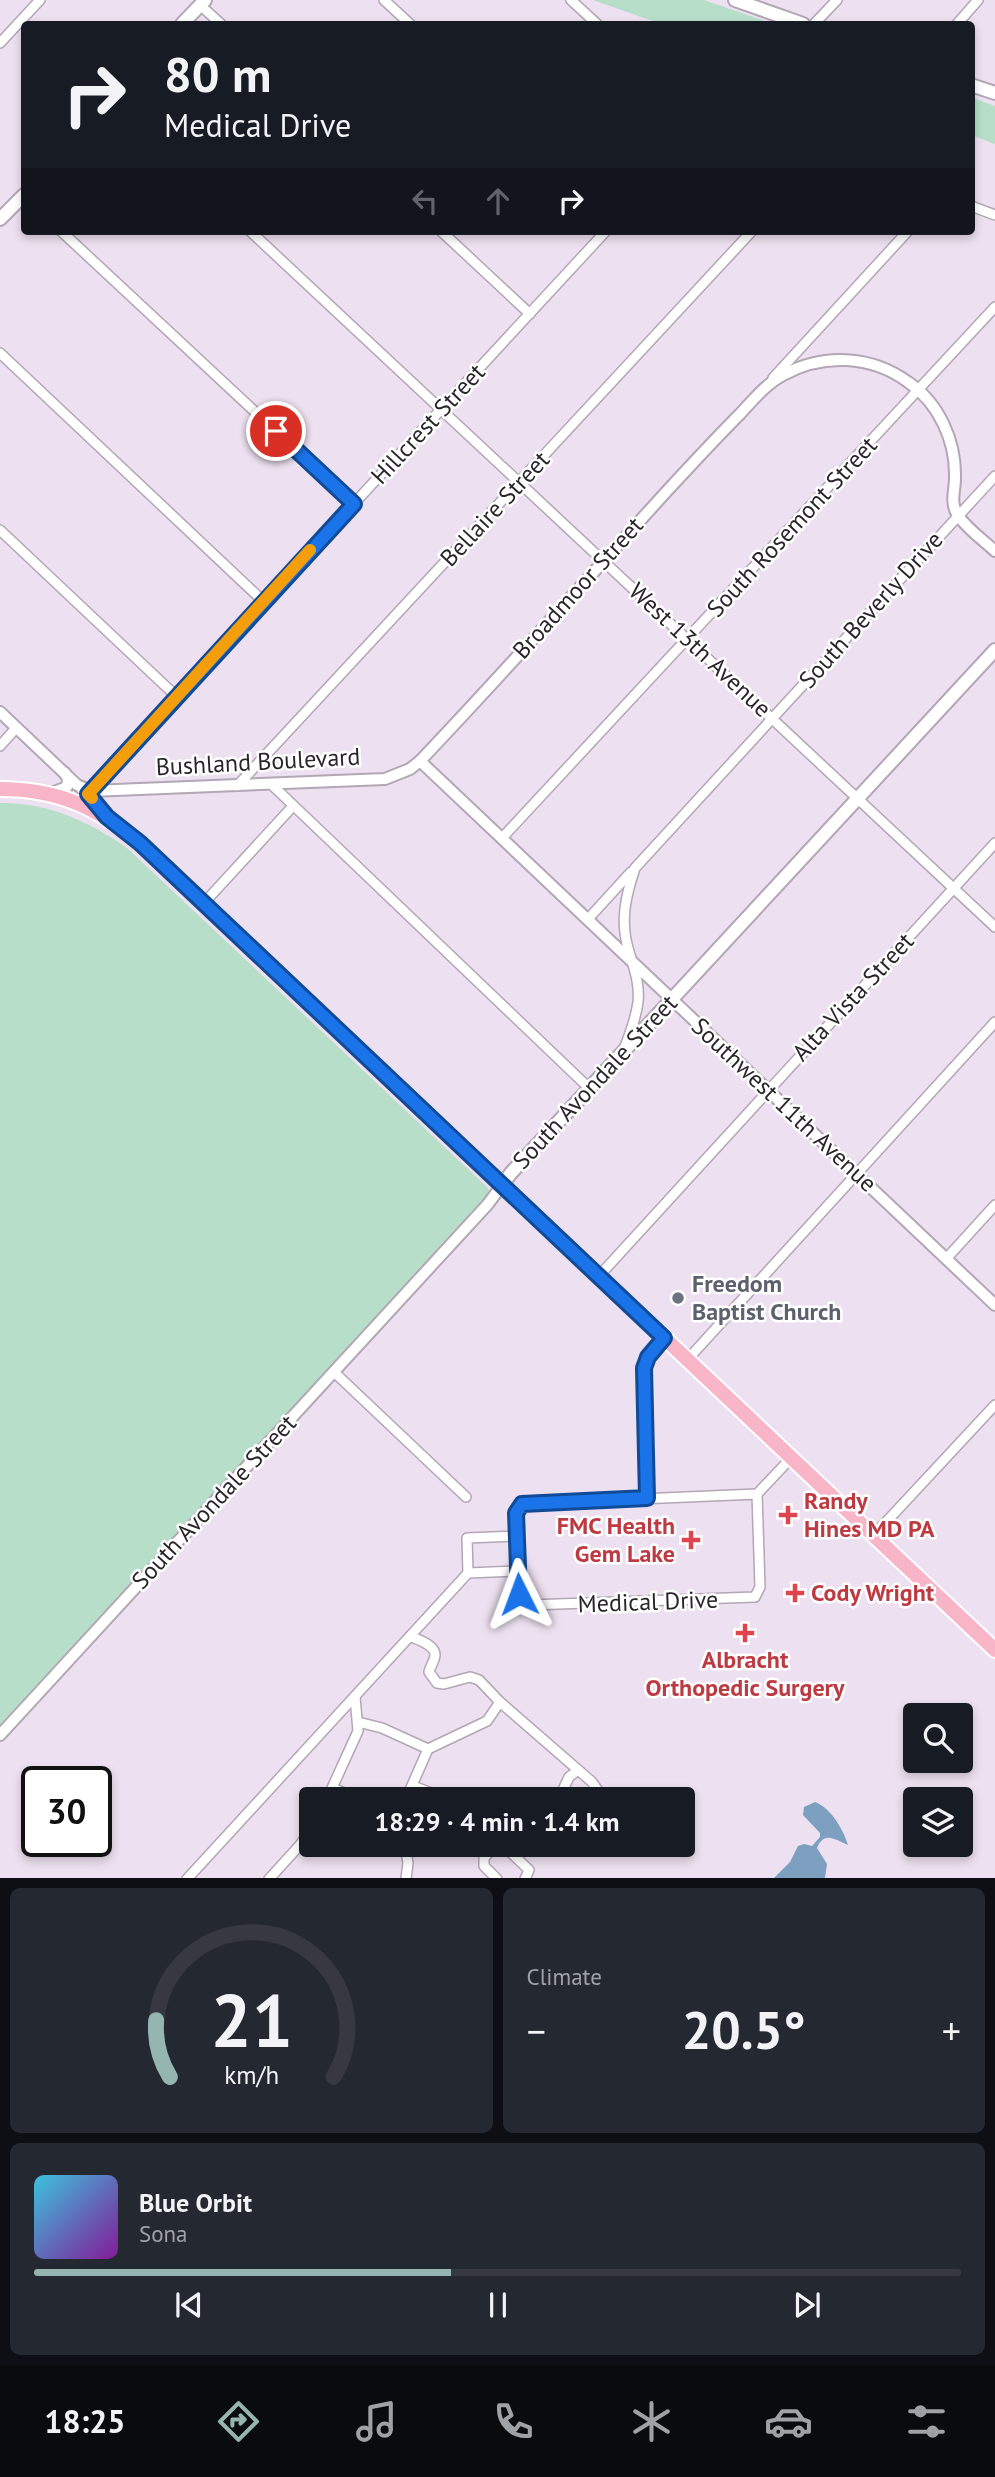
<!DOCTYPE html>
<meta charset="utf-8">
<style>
:root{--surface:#171b24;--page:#242831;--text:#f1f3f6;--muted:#9ea1a6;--line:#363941;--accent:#95b5b0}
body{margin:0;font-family:"PT Sans",sans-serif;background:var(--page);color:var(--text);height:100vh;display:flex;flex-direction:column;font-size:26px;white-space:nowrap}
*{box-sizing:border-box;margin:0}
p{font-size:23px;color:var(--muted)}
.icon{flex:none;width:38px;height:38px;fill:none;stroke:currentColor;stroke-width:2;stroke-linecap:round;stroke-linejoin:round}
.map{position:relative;height:1878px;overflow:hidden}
.side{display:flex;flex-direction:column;gap:10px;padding:10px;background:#0d0f14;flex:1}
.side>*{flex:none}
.top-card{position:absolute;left:21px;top:21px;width:954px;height:214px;border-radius:7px;box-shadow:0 4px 10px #0003;background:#171b24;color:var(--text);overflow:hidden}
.fabs{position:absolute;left:903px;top:1703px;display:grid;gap:14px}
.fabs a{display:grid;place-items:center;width:70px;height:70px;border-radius:7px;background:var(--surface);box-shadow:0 4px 10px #0003;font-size:35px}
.speed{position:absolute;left:21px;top:1766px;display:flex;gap:14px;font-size:35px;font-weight:700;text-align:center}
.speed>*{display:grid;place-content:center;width:91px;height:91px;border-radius:50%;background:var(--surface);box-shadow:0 4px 10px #0003;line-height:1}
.speed .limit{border:4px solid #111;border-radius:10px;background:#fff;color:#111}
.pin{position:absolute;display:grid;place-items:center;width:60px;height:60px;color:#fff;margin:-30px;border:4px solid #fff;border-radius:50%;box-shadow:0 2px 7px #0007}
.me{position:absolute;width:77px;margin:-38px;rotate:357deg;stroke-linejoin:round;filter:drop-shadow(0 0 5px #0008)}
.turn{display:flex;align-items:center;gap:24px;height:147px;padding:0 28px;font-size:32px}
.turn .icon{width:91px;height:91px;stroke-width:2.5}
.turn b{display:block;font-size:49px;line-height:60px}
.lanes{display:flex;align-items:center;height:66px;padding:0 28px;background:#0003;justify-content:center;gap:35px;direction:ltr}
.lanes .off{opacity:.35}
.big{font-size:52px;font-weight:800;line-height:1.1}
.side .tile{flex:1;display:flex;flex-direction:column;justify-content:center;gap:10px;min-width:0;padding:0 24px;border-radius:10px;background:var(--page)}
.side .dial{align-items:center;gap:0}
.dial svg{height:182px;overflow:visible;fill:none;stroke:var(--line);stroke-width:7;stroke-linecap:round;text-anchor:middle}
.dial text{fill:var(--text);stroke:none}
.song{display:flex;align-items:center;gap:21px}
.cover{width:84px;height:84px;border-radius:10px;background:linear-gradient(135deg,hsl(190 70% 55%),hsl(290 70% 35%))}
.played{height:7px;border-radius:4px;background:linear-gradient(90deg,var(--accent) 45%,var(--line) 45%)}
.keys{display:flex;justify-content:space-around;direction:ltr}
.heat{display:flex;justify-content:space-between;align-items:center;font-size:38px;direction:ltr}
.side .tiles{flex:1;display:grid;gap:10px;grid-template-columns:1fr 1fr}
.tile:last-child{grid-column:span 2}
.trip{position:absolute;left:299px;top:1787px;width:396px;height:70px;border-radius:7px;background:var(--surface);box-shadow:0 4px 10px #0003;font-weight:800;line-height:70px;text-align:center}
.tab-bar{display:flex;height:112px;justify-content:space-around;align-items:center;background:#090b0e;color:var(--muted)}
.tab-bar .icon{width:49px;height:49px}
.tab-bar .selected{color:var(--accent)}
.tab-bar b{font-size:32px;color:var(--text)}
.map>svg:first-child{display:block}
.green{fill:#b6dec9}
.water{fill:#7d9fc0}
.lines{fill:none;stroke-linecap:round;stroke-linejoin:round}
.minor-casing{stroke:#b3a6b5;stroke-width:12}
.tertiary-casing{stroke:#b3a6b5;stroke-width:14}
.secondary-casing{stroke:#b3a6b5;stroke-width:16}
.primary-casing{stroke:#fff;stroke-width:18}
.minor{stroke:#fff;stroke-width:9}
.tertiary{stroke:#fff;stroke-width:10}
.secondary{stroke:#fff;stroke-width:12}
.primary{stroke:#f9b5c8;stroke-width:14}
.route-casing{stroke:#114b97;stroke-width:18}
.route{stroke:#1a73e8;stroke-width:12}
.slow{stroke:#f59e0b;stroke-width:12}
.worship-dot{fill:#6b7280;stroke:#fff;stroke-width:2.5}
.health-dot{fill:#e0444e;stroke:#fff;stroke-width:2.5}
.labels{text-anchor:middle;stroke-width:5;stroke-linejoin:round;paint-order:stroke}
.street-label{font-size:24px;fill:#2a252b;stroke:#fff}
.worship-label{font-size:24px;font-weight:bold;fill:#5b616d;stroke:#fff;text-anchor:start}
.health-label{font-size:24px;font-weight:bold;fill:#be3a42;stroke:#fff;text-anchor:start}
</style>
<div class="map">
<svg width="995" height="1879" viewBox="0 0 995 1879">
<rect width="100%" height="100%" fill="#ede0f0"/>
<g class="green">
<path d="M593,0h111l69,24h-112z"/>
<path d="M971,97l24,9v38l-24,-9z"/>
<path d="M0,803c47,-1 90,19 127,45l361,340 1,5 -489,534z"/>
</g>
<path class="water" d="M815,1802c16,6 28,27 33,43 -14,-6 -24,-14 -31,3l10,16 -2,14h-51l16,-16 8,-16 6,-2 8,2 8,-9v-4l-17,-18 1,-8z"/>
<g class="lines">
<g class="minor-casing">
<g id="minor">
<path d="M384,0l26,24"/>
<path d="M571,0l26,24"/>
<path d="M200,5l21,19"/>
<path d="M814,24l23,-24"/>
<path d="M957,24l21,-24"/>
<path d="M0,43l40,-43"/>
<path d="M971,206l24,9"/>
<path d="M61,231l293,273"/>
<path d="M250,231l745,696"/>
<path d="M441,231l89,83"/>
<path d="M0,353l263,248"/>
<path d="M773,378l135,-147"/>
<path d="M0,530l176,166"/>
<path d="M0,746l16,-18"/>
<path d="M271,784l318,304"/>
<path d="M237,786l515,-555"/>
<path d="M88,794l88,-98 430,-465"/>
<path d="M502,838l493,-531"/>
<path d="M204,903l89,-97"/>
<path d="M588,919l43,-47"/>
<path d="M624,1049c6,-15 12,-31 14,-47 2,-20 -5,-36 -10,-54 -8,-28 -2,-53 7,-80l360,-392"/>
<path d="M946,1259l49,-54"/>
<path d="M599,1276l396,-433"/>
<path d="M688,1359l307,-337"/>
<path d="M334,1372l132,125"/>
<path d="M757,1494l3,93 -5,10 -225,8 -10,-7 -4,-85 6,-9 235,-10 35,-37"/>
<path d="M647,1498l-3,-130 4,-11 17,-20"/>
<path d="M874,1535l121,-130"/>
<path d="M468,1573l-1,-35 50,-2"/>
<path d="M412,1637c7,3 23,8 23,18 0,5 -5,12 -6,17l8,11 7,1 26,-7 9,3 21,22 92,80 7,10 -4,7"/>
<path d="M358,1722l24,6 46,21"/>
<path d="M413,1786l34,13"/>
<path d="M333,1788l24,11"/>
<path d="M327,1799l31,-68 -3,-34"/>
<path d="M406,1799l22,-50 59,-28 13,-19"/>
<path d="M568,1799l-6,-7 7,-15 9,-7"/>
<path d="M405,1844l3,19 -2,16"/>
<path d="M496,1844l-12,14v8l13,13"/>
<path d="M502,1844l27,26 -4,9"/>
<path d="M187,1879l281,-306 50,-2"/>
<path d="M269,1879l31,-34 12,-17"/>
</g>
</g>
<g class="tertiary-casing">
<g id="tertiary">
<path d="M0,712l77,73 14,6 294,-12 25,-10 10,-8c84,-88 165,-180 247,-270 24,-26 48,-52 73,-77 13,-14 26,-30 43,-39 40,-22 88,-20 125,7 31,21 48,59 47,96 0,13 -5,23 2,36 8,13 26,26 38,37"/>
<path d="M420,761l575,544"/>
<path d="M82,789l19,18"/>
<path d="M49,794l18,-7 1,-8 -3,-6"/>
<path d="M0,1735l488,-531 14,-19"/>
</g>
</g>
<g class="secondary-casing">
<g id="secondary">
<path d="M735,0l68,24"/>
<path d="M182,24l23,-24"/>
<path d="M971,85l24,8"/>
<path d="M0,219l24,-24"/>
<path d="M502,1185l9,-12 484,-523"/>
</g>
</g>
<g class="primary-casing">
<path id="primary" d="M0,789c57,0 97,18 140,54l855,807"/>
</g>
<use href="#minor" class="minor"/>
<use href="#tertiary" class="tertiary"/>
<use href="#secondary" class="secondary"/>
<use href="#primary" class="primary"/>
</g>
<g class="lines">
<g class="route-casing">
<path id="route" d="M276,431l78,73 -266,290 19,23 33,26 524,495 -16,19 -4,11 3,130 -125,6 -6,9 3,81"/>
</g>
<use href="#route" class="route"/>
<path class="slow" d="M92,798l-4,-4 3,-3 219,-241"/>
</g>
<circle class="worship-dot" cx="678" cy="1298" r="7"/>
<g class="health-dot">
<path d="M784.5 1504.5h7v7h7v7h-7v7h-7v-7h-7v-7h7z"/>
<path d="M687.5 1529.5h7v7h7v7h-7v7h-7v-7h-7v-7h7z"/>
<path d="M791.5 1582.5h7v7h7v7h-7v7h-7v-7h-7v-7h7z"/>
<path d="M741.5 1622.5h7v7h7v7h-7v7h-7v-7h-7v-7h7z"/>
</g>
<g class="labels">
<g class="street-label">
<text transform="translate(428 424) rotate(-47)" y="8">Hillcrest Street</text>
<text transform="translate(495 509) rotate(-47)" y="8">Bellaire Street</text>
<text transform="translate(792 527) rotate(-47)" y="8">South Rosemont Street</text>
<text transform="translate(578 588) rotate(-48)" y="8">Broadmoor Street</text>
<text transform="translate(871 610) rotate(-48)" y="8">South Beverly Drive</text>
<text transform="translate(700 650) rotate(43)" y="8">West 13th Avenue</text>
<text transform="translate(258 762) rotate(-3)" y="8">Bushland Boulevard</text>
<text transform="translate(853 997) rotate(-47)" y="8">Alta Vista Street</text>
<text transform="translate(595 1082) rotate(-47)" y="8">South Avondale Street</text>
<text transform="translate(784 1105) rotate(43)" y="8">Southwest 11th Avenue</text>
<text transform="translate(214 1502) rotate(-47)" y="8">South Avondale Street</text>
<text transform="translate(648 1602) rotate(-2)" y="8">Medical Drive</text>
</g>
<g class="worship-label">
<text x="692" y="1292">Freedom<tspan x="692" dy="28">Baptist Church</tspan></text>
</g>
<g class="health-label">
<text x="804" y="1509">Randy<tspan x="804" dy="28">Hines MD PA</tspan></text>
<text x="675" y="1534" text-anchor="end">FMC Health<tspan x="675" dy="28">Gem Lake</tspan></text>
<text x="811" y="1601">Cody Wright</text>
<text x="745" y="1668" text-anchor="middle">Albracht<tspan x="745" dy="28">Orthopedic Surgery</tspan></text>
</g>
</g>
</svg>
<div class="fabs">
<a><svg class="icon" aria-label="search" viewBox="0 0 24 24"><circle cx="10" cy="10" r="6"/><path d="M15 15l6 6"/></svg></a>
<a><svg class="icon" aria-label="layers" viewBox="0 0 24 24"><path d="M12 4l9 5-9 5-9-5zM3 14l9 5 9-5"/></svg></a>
</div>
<div class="speed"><div class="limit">30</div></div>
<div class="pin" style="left:276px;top:431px;background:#d93025"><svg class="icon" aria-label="arrive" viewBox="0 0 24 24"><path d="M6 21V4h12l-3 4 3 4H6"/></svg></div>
<svg class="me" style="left:519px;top:1594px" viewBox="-20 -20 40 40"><path d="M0-17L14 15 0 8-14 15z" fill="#1a73e8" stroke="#fff" stroke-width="4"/></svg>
<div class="trip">18:29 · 4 min · 1.4 km</div>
<div class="top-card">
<div class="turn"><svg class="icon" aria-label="right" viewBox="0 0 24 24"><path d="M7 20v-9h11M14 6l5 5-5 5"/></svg><div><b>80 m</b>Medical Drive</div></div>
<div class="lanes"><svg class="icon off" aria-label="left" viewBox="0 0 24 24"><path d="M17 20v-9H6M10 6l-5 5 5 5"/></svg><svg class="icon off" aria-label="ahead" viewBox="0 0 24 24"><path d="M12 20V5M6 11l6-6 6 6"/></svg><svg class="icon" aria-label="right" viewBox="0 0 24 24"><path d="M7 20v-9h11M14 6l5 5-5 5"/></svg></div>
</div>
</div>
<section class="side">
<div class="tiles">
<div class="tile dial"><svg viewBox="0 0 100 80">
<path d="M14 69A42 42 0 1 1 86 69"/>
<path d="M14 69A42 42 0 0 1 8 44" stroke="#95b5b0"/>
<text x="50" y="56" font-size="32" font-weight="700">21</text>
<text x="50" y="72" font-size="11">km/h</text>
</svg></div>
<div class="tile"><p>Climate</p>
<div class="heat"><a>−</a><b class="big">20.5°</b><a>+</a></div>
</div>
<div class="tile">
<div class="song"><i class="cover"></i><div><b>Blue Orbit</b><p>Sona</p></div></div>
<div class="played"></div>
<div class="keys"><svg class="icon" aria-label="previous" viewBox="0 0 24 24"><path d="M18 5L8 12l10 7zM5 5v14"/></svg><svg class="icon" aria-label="pause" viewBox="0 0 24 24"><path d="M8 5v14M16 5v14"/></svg><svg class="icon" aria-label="next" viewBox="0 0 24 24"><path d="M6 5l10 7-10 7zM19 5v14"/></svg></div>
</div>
</div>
</section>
<nav class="tab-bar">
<b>18:25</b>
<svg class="icon selected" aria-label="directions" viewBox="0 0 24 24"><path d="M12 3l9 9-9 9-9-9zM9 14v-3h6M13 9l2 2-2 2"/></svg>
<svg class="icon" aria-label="music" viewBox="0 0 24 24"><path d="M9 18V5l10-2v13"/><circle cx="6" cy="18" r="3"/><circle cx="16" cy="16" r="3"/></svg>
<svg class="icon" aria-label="phone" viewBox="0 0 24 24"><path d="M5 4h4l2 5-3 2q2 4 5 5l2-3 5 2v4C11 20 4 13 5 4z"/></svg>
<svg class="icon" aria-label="climate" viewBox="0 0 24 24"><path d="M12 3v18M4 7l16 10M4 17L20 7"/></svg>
<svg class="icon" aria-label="car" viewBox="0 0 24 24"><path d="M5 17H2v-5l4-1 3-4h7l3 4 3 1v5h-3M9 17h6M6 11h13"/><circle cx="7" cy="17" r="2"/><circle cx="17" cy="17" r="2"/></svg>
<svg class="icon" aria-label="filters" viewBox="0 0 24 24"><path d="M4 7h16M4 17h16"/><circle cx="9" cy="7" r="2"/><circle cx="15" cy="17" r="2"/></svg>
</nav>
